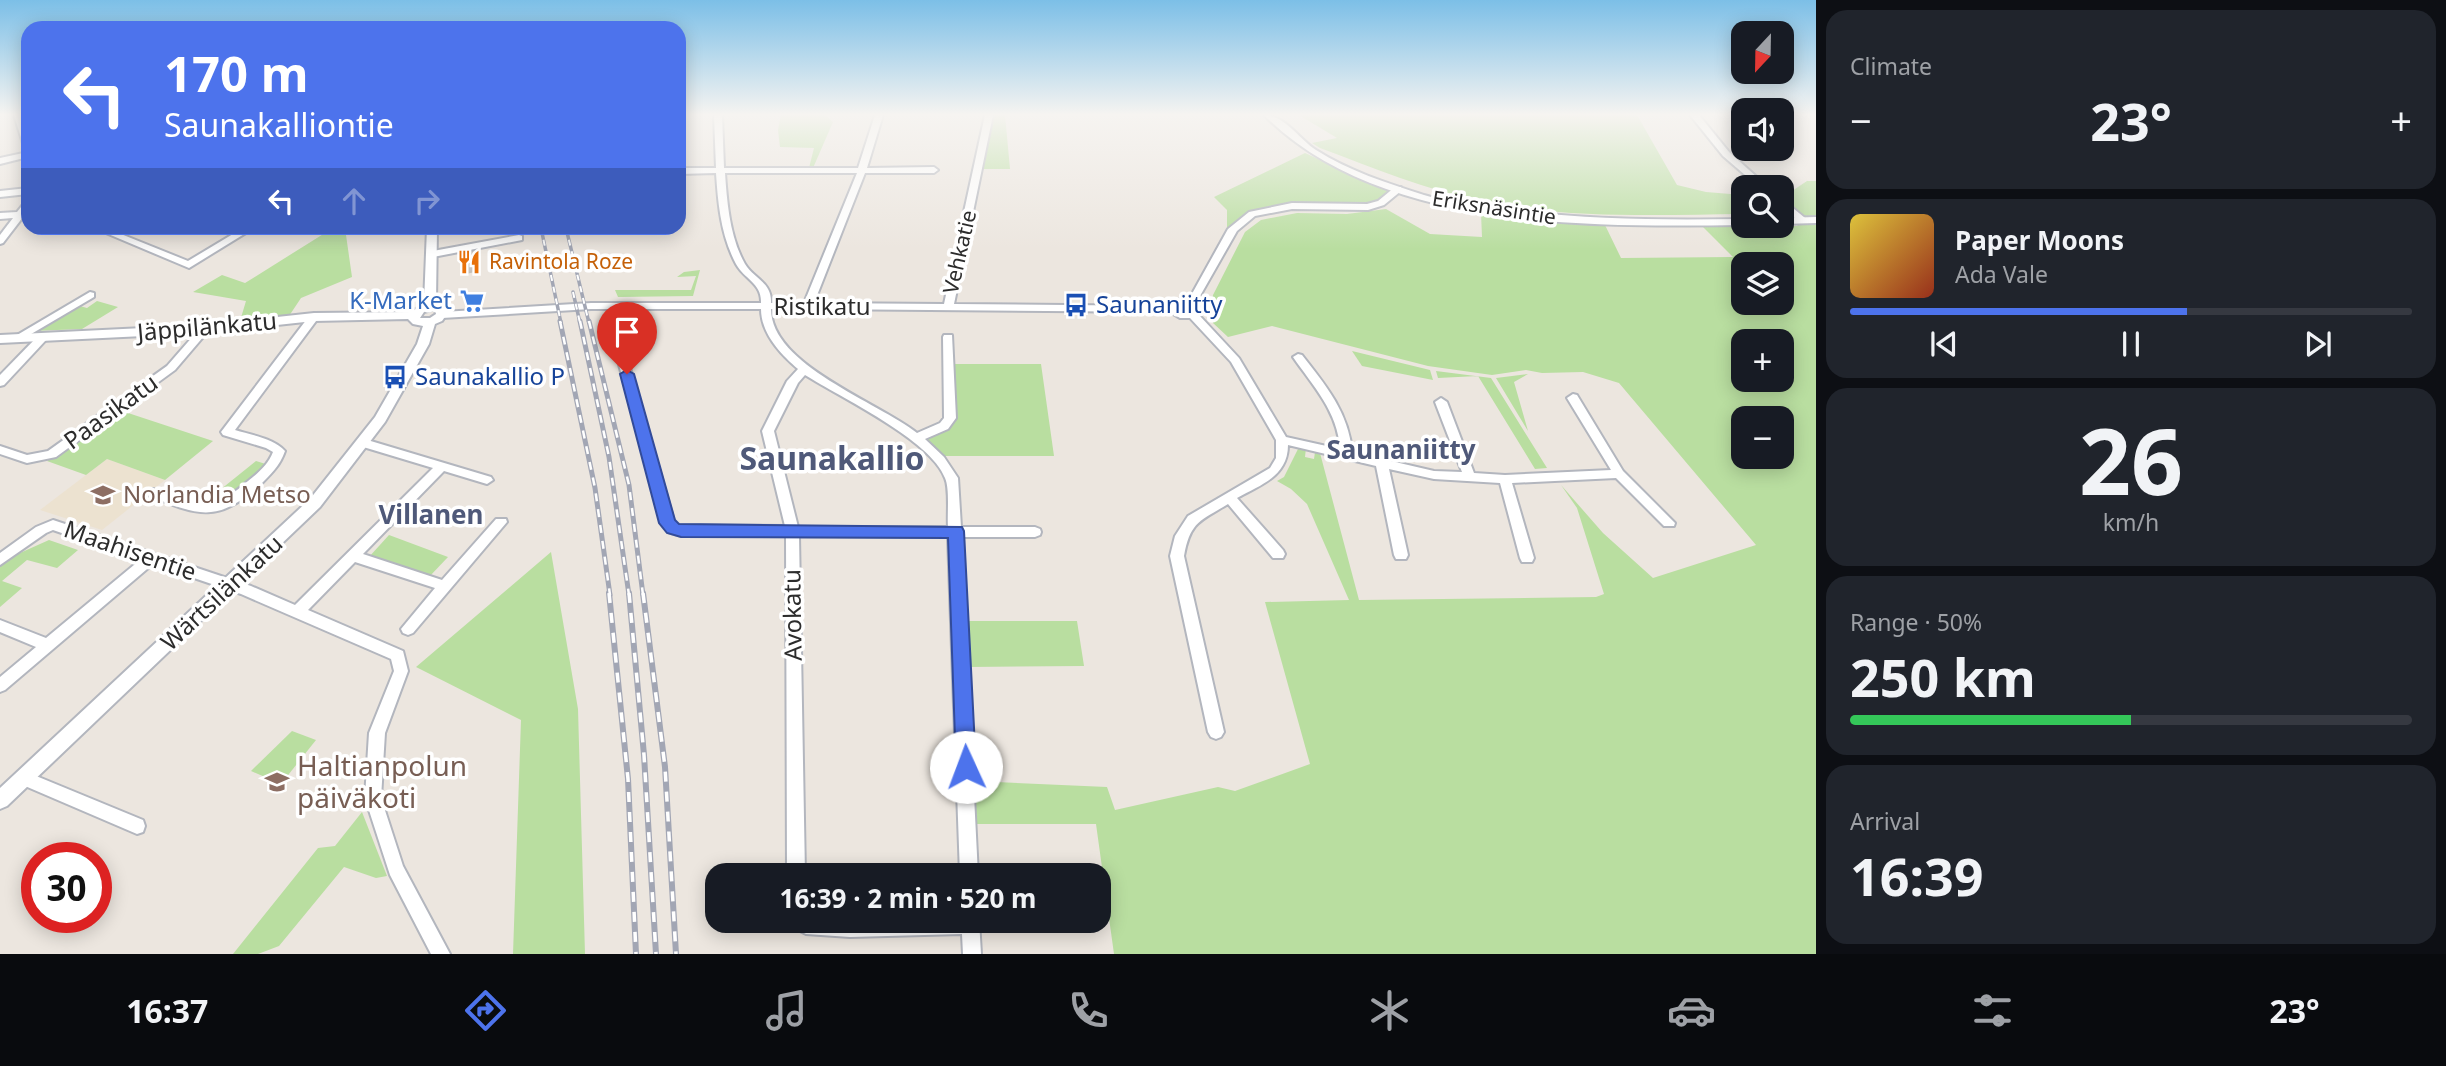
<!DOCTYPE html>
<meta charset="utf-8">
<style>
:root{--surface:#171b24;--page:#20242c;--text:#f1f3f6;--muted:#9ea1a6;--line:#363941;--accent:#4d73ec}
body{margin:0;font-family:"Noto Sans",sans-serif;background:var(--page);color:var(--text);height:100vh;display:flex;flex-direction:column;font-size:26px;white-space:nowrap}
*{box-sizing:border-box;margin:0}
p{font-size:23px;color:var(--muted)}
.icon{flex:none;width:38px;height:38px;fill:none;stroke:currentColor;stroke-width:2;stroke-linecap:round;stroke-linejoin:round}
.map{position:relative;flex:1;overflow:hidden}
.panel{display:flex;flex-direction:column;gap:10px;padding:10px;background:#0d0f14;width:630px}
.panel>*{flex:none}
.guide{position:absolute;left:21px;top:21px;width:665px;height:214px;border-radius:21px;box-shadow:0 4px 18px #0003;background:#4d73ec;color:#fff;overflow:hidden}
.needle{width:46px;rotate:202deg}
.tools{position:absolute;left:1731px;top:21px;display:grid;gap:14px}
.tools a{display:grid;place-items:center;width:63px;height:63px;border-radius:14px;background:var(--surface);box-shadow:0 4px 18px #0003;font-size:35px}
.speed{position:absolute;left:21px;top:842px;display:flex;gap:14px;font-size:35px;font-weight:700;text-align:center}
.speed>*{display:grid;place-content:center;width:91px;height:91px;border-radius:50%;background:var(--surface);box-shadow:0 4px 18px #0003;line-height:1}
.speed .limit{border:10px solid #d22;background:#fff;color:#111}
.pin{position:absolute;display:grid;place-items:center;width:60px;height:60px;color:#fff;margin:-72px -30px;border-radius:50% 50% 50% 0;rotate:-45deg;box-shadow:0 0 7px #0007}
.pin .icon{rotate:45deg}
.me{position:absolute;width:77px;margin:-38px;rotate:358deg;stroke-linejoin:round;filter:drop-shadow(0 0 5px #0008)}
.turn{display:flex;align-items:center;gap:24px;height:147px;padding:0 28px;font-size:32px}
.turn .icon{width:91px;height:91px;stroke-width:2.5}
.turn b{display:block;font-size:49px;line-height:60px}
.lanes{display:flex;align-items:center;height:66px;padding:0 28px;background:#0003;justify-content:center;gap:35px;direction:ltr}
.lanes .off{opacity:.35}
.big{font-size:52px;font-weight:700;line-height:1.1}
.panel .tile{flex:1;display:flex;flex-direction:column;justify-content:center;gap:10px;min-width:0;padding:0 24px;border-radius:21px;background:var(--page)}
.panel .dial{align-items:center;gap:0}
.dial b{font-size:91px;line-height:1}
.song{display:flex;align-items:center;gap:21px}
.cover{width:84px;height:84px;border-radius:10px;background:linear-gradient(135deg,hsl(50 70% 55%),hsl(10 70% 35%))}
.played{height:7px;border-radius:4px;background:linear-gradient(90deg,var(--accent) 60%,var(--line) 60%)}
.keys{display:flex;justify-content:space-around;direction:ltr}
.heat{display:flex;justify-content:space-between;align-items:center;font-size:38px;direction:ltr}
.charge{height:10px;border-radius:5px;background:linear-gradient(90deg,#34c759 50%,var(--line) 0)}
.trip{position:absolute;left:705px;top:863px;width:406px;height:70px;border-radius:21px;background:var(--surface);box-shadow:0 4px 18px #0003;font-weight:700;line-height:70px;text-align:center}
.tabs{display:flex;height:112px;justify-content:space-around;align-items:center;background:#090b0e;color:var(--muted)}
.tabs .icon{width:49px;height:49px}
.tabs .selected{color:var(--accent)}
.tabs b{font-size:32px;color:var(--text)}
main{display:flex;flex:1;min-height:0}
.map>svg:first-child{display:block}
.education{fill:#ece2d0}
.green{fill:#b9dea0;fill-rule:evenodd}
.building{fill:#c8c4be;stroke:#c8c2b9;stroke-width:2}
.lines{fill:none;stroke-linecap:round;stroke-linejoin:round}
.minor-casing{stroke:#b3b6be;stroke-width:4}
.tertiary-casing{stroke:#b3b6be;stroke-width:4}
.minor{fill:#fff;fill-rule:evenodd}
.tertiary{fill:#fff;fill-rule:evenodd}
.rail-far2-casing{stroke:#a2a6b4;stroke-width:3.5}
.rail-far1-casing{stroke:#a2a6b4;stroke-width:5}
.rail-casing{stroke:#a2a6b4;stroke-width:6}
.rail-far2{stroke:#fff;stroke-width:2;stroke-dasharray:6;stroke-linecap:butt}
.rail-far1{stroke:#fff;stroke-width:2.5;stroke-dasharray:8;stroke-linecap:butt}
.rail{stroke:#fff;stroke-width:3.5;stroke-dasharray:10;stroke-linecap:butt}
.route{fill:#4d73ec;stroke:#324b99;stroke-width:2}
.labels{text-anchor:middle;stroke-width:7;stroke-linejoin:round;paint-order:stroke}
.far-street-label{font-size:21px;fill:#2c2c2c;stroke:#fff}
.far-food-label{font-size:21px;fill:#c56008;stroke:#fff;text-anchor:start}
.shop-label{font-size:24px;fill:#366cbe;stroke:#fff;text-anchor:end}
.transit-label{font-size:24px;fill:#164399;stroke:#fff;text-anchor:start}
.street-label{font-size:24px;fill:#2c2c2c;stroke:#fff}
.education-label{font-size:24px;fill:#785e54;stroke:#fff;text-anchor:start}
.neighbourhood-label{font-size:26px;font-weight:bold;fill:#4f5979;stroke:#fff}
.near-education-label{font-size:28px;fill:#785e54;stroke:#fff;text-anchor:start}
.district-label{font-size:32px;font-weight:bold;fill:#4f5979;stroke:#fff}
</style>
<main>
<div class="map">
<svg width="1816" height="954" viewBox="0 0 1816 954">
<rect width="100%" height="100%" fill="#ece6df"/>
<path class="education" d="M107,459l58,21 -63,50 -62,-20z"/>
<g class="green">
<path d="M781,115h44l8,7 -20,46h-4l5,-20 -34,-1 -2,-17z"/>
<path d="M994,115h11l5,54h-27z"/>
<path d="M1299,115h338l40,70 29,7 37,3v19c-86,1 -176,5 -261,-13 -56,-11 -108,-33 -162,-53l-8,-5 25,-5z"/>
<path d="M1305,153l84,38 -12,11 -12,3c-44,-1 -108,-12 -138,26v-21l-13,-13z"/>
<path d="M1807,181h9v773h-702l-18,-130h-122v-43l133,6 8,23 103,-23 17,4 75,-27 -45,-162 84,-2 -42,-96 -16,-15 -14,-8 7,-4 15,-30 7,1 -1,9 9,2 1,-7 5,1 39,147 237,-3 8,-3 -27,-86 -16,-23 42,48 50,45 103,-33 -137,-162 -36,-11 -41,1 -16,-3 -34,5 -64,-9 -156,-40 -44,11 -15,-14 -2,-16 2,-12 32,-63 16,-12 36,-7 50,1 39,-5 44,25 52,3 -1,-24 124,12 16,33 112,-1 -30,-30 95,-1 -16,-15v-17l7,-1zM1743,264h39v39h-39zM1743,341h39v39h-39zM1743,418h39v39h-39z"/>
<path d="M328,228h17l7,49 -51,21 -12,18 -49,5 6,-20 -53,-9 29,-17 23,8 80,-50z"/>
<path d="M700,270l-7,26 -75,1 -3,-7h76l5,-14 -19,1 7,-5z"/>
<path d="M97,301l21,6 -36,22 -50,2 44,-26 11,3z"/>
<path d="M1352,351l78,19 3,10 -71,-14z"/>
<path d="M954,364h87l13,92h-111l-20,-17 30,-16z"/>
<path d="M1436,371l55,7 56,90 -12,1 -57,-93 -40,2z"/>
<path d="M1528,374l-14,8 14,49 -32,-53z"/>
<path d="M119,410l94,31 -48,39 -58,-21 -21,16 -39,-14z"/>
<path d="M256,461l13,4 -45,38 -14,-5z"/>
<path d="M389,535l59,22 -19,20 -60,-20z"/>
<path d="M49,540l29,10 -21,18 -30,-8 -25,21 20,7 -22,19v-41l11,-9z"/>
<path d="M551,552l27,157 7,245h-72l8,-234 -105,-53z"/>
<path d="M966,621h111l7,45 -116,1z"/>
<path d="M292,731l24,9 -35,44 -30,-13z"/>
<path d="M362,812l25,64 -11,2 -32,-11 -65,79 -21,8h-25l85,-106 17,-2z"/>
</g>
<path class="building" d="M476,251l3,19 -17,4 -2,-19z"/>
<g class="lines">
<g class="minor-casing">
<g id="minor">
<path d="M14,115h8l6,19v15l-4,-2z"/>
<path d="M714,115h8l2,53h134l17,-53h8l-16,53 67,-1 4,3 -4,3h-69l-51,130 130,1 41,-189h8l-39,189 215,2 1,-3 11,-4 7,2 40,-72 21,-17 43,-9 75,1 11,-3 17,-14h6v4l-17,14 -16,5 -76,-1 -37,7 -18,15 -41,72 3,3v9l40,43 47,79 54,12c-2,-37 -27,-63 -47,-92l5,-3 4,1c23,29 47,58 50,97l82,19 28,1 -27,-70 6,-4 6,4 27,71 31,2 106,-5 -44,-72 6,-4 4,1 46,76 52,52 -1,3h-10l-48,-48 -104,5 22,75 -2,4h-10l-2,-4 -20,-75 -66,-4 -45,-10 19,86 -2,4h-10l-2,-4 -18,-89 -88,-21c0,31 -27,40 -51,53l46,52 2,4 -2,4h-10l-45,-54c-28,17 -38,18 -44,52l40,176 -3,5 -5,2 -5,-2 -3,-5 -38,-176 5,-20 13,-20 82,-48 6,-10v-18l-45,-78 -41,-44h-10l-10,-6 -359,-3 -4,2 -4,-2h-32c0,56 107,93 146,124l23,-10 4,-5 -1,-81 1,-2h8l4,83 -8,11 -23,10 19,18 14,21 3,49h74l5,2 1,3 -1,3 -5,2h-74l17,338h-18l-12,-338 -149,-1 6,339h-18l-1,-339h-105l-13,-4 -6,-9 -47,-173 5,-3 5,3 49,171 3,4 108,1 -23,-95 25,-50 11,-12c-18,-15 -37,-36 -37,-60h-170l-149,9 -5,-3 5,-3 149,-9h170c1,-20 -17,-24 -25,-39 -15,-28 -18,-60 -20,-91l-37,1v-6h37zM725,173h132l-53,130h-33c1,-21 -17,-24 -26,-39 -15,-26 -18,-61 -20,-91zM1182,305l7,3 1,3 -5,2 -5,-3 -1,-4zM805,375c35,22 126,65 140,103 5,11 2,36 3,49h-150l-24,-96 24,-48z"/>
<path d="M1690,115h9l30,37 39,35h-9l-36,-31z"/>
<path d="M28,152v5l-28,7v-6z"/>
<path d="M28,188v6l-28,3v-6z"/>
<path d="M1782,199l23,19v4h-6l-17,-16z"/>
<path d="M28,201v14l-5,2 -20,26 -3,1v-9l13,-17 -13,1v-6l17,-1 8,-10z"/>
<path d="M94,228h12l82,33 55,-33h11l-65,40z"/>
<path d="M519,235l3,1v4l-89,17 -5,-3 5,-3z"/>
<path d="M90,292l4,1v4l-73,43h-8l-1,-2z"/>
<path d="M314,314l5,3 -84,113c16,5 38,8 50,21 -5,15 -15,24 -26,35 -43,38 -61,29 -110,10l-2,-3 2,-3 4,-1c45,13 55,27 95,-8 10,-8 20,-16 25,-29l-7,-4 -43,-13 -2,-3 89,-117z"/>
<path d="M205,326l5,3 -35,41 -119,87 -29,6 -27,-9v-8l27,9 21,-4 119,-85 34,-39z"/>
<path d="M42,335l4,1 1,2 -1,2 -42,45 -4,1v-11l38,-39z"/>
<path d="M364,439l127,38 2,3 -6,4 -43,-13 -81,83 79,26 54,-61h10l1,3 -94,111 -5,2 -5,-2 -2,-4 34,-41 -80,-26 -47,48 95,41 5,20 -23,62 -4,65 22,68 47,88h-19l-41,-79 -25,-77 4,-65 25,-62 -3,-12 -150,-65 -88,-30 -148,126 -5,2v-15l36,-30 -36,-15v-12l46,18 94,-78 -87,-30 -7,3 -46,32v-12l36,-26 17,-7 198,66 44,19 138,-137 -73,-22 -2,-3 2,-3z"/>
<path d="M24,771l119,49 2,6 -2,6 -6,2 -119,-51 -2,-5 2,-5z"/>
<path d="M792,920h187l2,34h-18l-1,-20 -112,3 -44,-3 -6,-3z"/>
</g>
</g>
<g class="tertiary-casing">
<g id="tertiary">
<path d="M1264,115c21,0 35,24 52,35 33,21 71,33 108,45 30,9 63,13 95,16 74,9 149,9 224,8v6c-152,2 -364,6 -479,-110z"/>
<path d="M1816,217v6l-34,1v-6z"/>
<path d="M427,228h10l-1,74 6,2 7,7 -7,10 -7,3 -6,20 -44,78 -65,85 -313,299 -7,3v-21l310,-289 65,-82 42,-73 6,-18 -10,-2 -5,-5 -94,2 -109,12 -205,10v-8l205,-10 109,-12 97,-1 13,-8zM435,309l1,5 -6,4h-10l4,-6z"/>
</g>
</g>
<use href="#minor" class="minor"/>
<use href="#tertiary" class="tertiary"/>
<g class="rail-far2-casing">
<g id="rail-far2">
<path d="M541,228l20,95"/>
<path d="M566,228l23,95"/>
<path d="M573,292l7,31"/>
</g>
</g>
<g class="rail-far1-casing">
<g id="rail-far1">
<path d="M560,321l35,167 15,107"/>
<path d="M580,321l29,136 20,138"/>
<path d="M589,321l40,164 14,110"/>
</g>
</g>
<g class="rail-casing">
<g id="rail">
<path d="M609,593l19,186 8,175"/>
<path d="M629,593l15,162 12,199"/>
<path d="M643,593l22,174 11,187"/>
</g>
</g>
<use href="#rail-far2" class="rail-far2"/>
<use href="#rail-far1" class="rail-far1"/>
<use href="#rail" class="rail"/>
</g>
<linearGradient id="sky" x2="0" y2="1"><stop stop-color="#7cbfe7"/><stop offset="0.46" stop-color="#f6f4f1"/><stop offset="1" stop-color="#f6f4f1" stop-opacity="0"/></linearGradient>
<rect width="1816" height="249" fill="url(#sky)"/>
<path class="route" d="M627,370l7,4 41,146 4,4 283,3 2,4 12,236 -3,7 -7,3 -7,-3 -3,-7 -8,-229 -267,-1 -14,-4 -8,-10 -39,-149z"/>
<defs>
<g id="restaurant-bare" transform="scale(1.89)"><path d="M-5-6h1v4h1v-4h1v4h1v-4h1v5L-1.5 .5V6h-2V.5L-5-1ZM5-6V6H3V1.5H1.5Q1.5-4 5-6Z" fill="#e8710a" stroke="#fff" stroke-width="2.5" paint-order="stroke"/></g>
<g id="supermarket-bare" transform="scale(1.89)"><path d="M-6-5.5h2.5l.6 2H6L4.5 2H-2.5L-4.4-4H-6ZM-1.5 3.2a1.3 1.3 0 1 0 .1 0ZM3 3.2a1.3 1.3 0 1 0 .1 0Z" fill="#3f7fe0" stroke="#fff" stroke-width="2.5" paint-order="stroke"/></g>
<g id="bus-bare" transform="scale(1.89)"><path d="M-5-6H5V4H4V6H2V4H-2V6H-4V4H-5ZM-3.5-4V0h7V-4ZM-3.5 1.2v1.5H-2V1.2ZM2 1.2v1.5H3.5V1.2Z" fill="#1a4fb4" stroke="#fff" stroke-width="2.5" paint-order="stroke"/></g>
<g id="school-bare" transform="scale(1.89)"><path d="M0-5L7-2L0 1L-7-2ZM-4 1L0 2.5L4 1V4Q0 6-4 4Z" fill="#8d6e63" stroke="#fff" stroke-width="2.5" paint-order="stroke"/></g>
</defs>
<g fill-rule="evenodd">
<use href="#restaurant-bare" x="469" y="262"/>
<use href="#supermarket-bare" x="472" y="301"/>
<use href="#bus-bare" x="1076" y="305"/>
<use href="#bus-bare" x="395" y="377"/>
<use href="#school-bare" x="103" y="495"/>
<use href="#school-bare" x="277" y="782"/>
</g>
<g class="labels">
<g class="far-street-label">
<text transform="translate(1494 208) rotate(9)" y="7">Eriksnäsintie</text>
<text transform="translate(960 252) rotate(-77)" y="7">Vehkatie</text>
</g>
<g class="far-food-label">
<text x="489" y="269">Ravintola Roze</text>
</g>
<g class="shop-label">
<text x="452" y="309">K-Market</text>
</g>
<g class="transit-label">
<text x="1096" y="313">Saunaniitty</text>
<text x="415" y="385">Saunakallio P</text>
</g>
<g class="street-label">
<text x="822" y="315">Ristikatu</text>
<text transform="translate(207 327) rotate(-5)" y="8">Jäppilänkatu</text>
<text transform="translate(111 412) rotate(-36)" y="8">Paasikatu</text>
<text transform="translate(130 551) rotate(19)" y="8">Maahisentie</text>
<text transform="translate(222 593) rotate(-43)" y="8">Wärtsilänkatu</text>
<text transform="translate(793 615) rotate(-91)" y="8">Avokatu</text>
</g>
<g class="education-label">
<text x="123" y="503">Norlandia Metso</text>
</g>
<g class="neighbourhood-label">
<text x="1401" y="459">Saunaniitty</text>
<text x="431" y="524">Villanen</text>
</g>
<g class="near-education-label">
<text x="297" y="776">Haltianpolun<tspan x="297" dy="32">päiväkoti</tspan></text>
</g>
<g class="district-label">
<text x="832" y="470">Saunakallio</text>
</g>
</g>
</svg>
<div class="tools">
<a><svg class="needle" viewBox="-14 -14 28 28"><path d="M0-13l5 13h-10z" fill="#e53935"/><path d="M0 13l5-13h-10z" fill="#9ea1a6"/></svg></a>
<a><svg class="icon" aria-label="sound" viewBox="0 0 24 24"><path d="M4 9h4l5-4v14l-5-4H4zM17 9q2 3 0 6"/></svg></a>
<a><svg class="icon" aria-label="search" viewBox="0 0 24 24"><circle cx="10" cy="10" r="6"/><path d="M15 15l6 6"/></svg></a>
<a><svg class="icon" aria-label="layers" viewBox="0 0 24 24"><path d="M12 4l9 5-9 5-9-5zM3 14l9 5 9-5"/></svg></a>
<a>+</a>
<a>−</a>
</div>
<div class="speed"><div class="limit">30</div></div>
<div class="pin" style="left:627px;top:374px;background:#d93025"><svg class="icon" aria-label="arrive" viewBox="0 0 24 24"><path d="M6 21V4h12l-3 4 3 4H6"/></svg></div>
<svg class="me" style="left:966px;top:767px" viewBox="-20 -20 40 40"><circle r="19" fill="#fff"/><path d="M0-13L10 11 0 6-10 11z" fill="#4d73ec"/></svg>
<div class="trip">16:39 · 2 min · 520 m</div>
<div class="guide">
<div class="turn"><svg class="icon" aria-label="left" viewBox="0 0 24 24"><path d="M17 20v-9H6M10 6l-5 5 5 5"/></svg><div><b>170 m</b>Saunakalliontie</div></div>
<div class="lanes"><svg class="icon" aria-label="left" viewBox="0 0 24 24"><path d="M17 20v-9H6M10 6l-5 5 5 5"/></svg><svg class="icon off" aria-label="ahead" viewBox="0 0 24 24"><path d="M12 20V5M6 11l6-6 6 6"/></svg><svg class="icon off" aria-label="right" viewBox="0 0 24 24"><path d="M7 20v-9h11M14 6l5 5-5 5"/></svg></div>
</div>
</div>
<section class="panel">
<div class="tile"><p>Climate</p>
<div class="heat"><a>−</a><b class="big">23°</b><a>+</a></div>
</div>
<div class="tile">
<div class="song"><i class="cover"></i><div><b>Paper Moons</b><p>Ada Vale</p></div></div>
<div class="played"></div>
<div class="keys"><svg class="icon" aria-label="previous" viewBox="0 0 24 24"><path d="M18 5L8 12l10 7zM5 5v14"/></svg><svg class="icon" aria-label="pause" viewBox="0 0 24 24"><path d="M8 5v14M16 5v14"/></svg><svg class="icon" aria-label="next" viewBox="0 0 24 24"><path d="M6 5l10 7-10 7zM19 5v14"/></svg></div>
</div>
<div class="tile dial"><b>26</b><p>km/h</p></div>
<div class="tile"><p>Range · 50%</p><b class="big">250 km</b><div class="charge"></div></div>
<div class="tile"><p>Arrival</p><b class="big">16:39</b></div>
</section>
</main>
<nav class="tabs">
<b>16:37</b>
<svg class="icon selected" aria-label="directions" viewBox="0 0 24 24"><path d="M12 3l9 9-9 9-9-9zM9 14v-3h6M13 9l2 2-2 2"/></svg>
<svg class="icon" aria-label="music" viewBox="0 0 24 24"><path d="M9 18V5l10-2v13"/><circle cx="6" cy="18" r="3"/><circle cx="16" cy="16" r="3"/></svg>
<svg class="icon" aria-label="phone" viewBox="0 0 24 24"><path d="M5 4h4l2 5-3 2q2 4 5 5l2-3 5 2v4C11 20 4 13 5 4z"/></svg>
<svg class="icon" aria-label="climate" viewBox="0 0 24 24"><path d="M12 3v18M4 7l16 10M4 17L20 7"/></svg>
<svg class="icon" aria-label="car" viewBox="0 0 24 24"><path d="M5 17H2v-5l4-1 3-4h7l3 4 3 1v5h-3M9 17h6M6 11h13"/><circle cx="7" cy="17" r="2"/><circle cx="17" cy="17" r="2"/></svg>
<svg class="icon" aria-label="filters" viewBox="0 0 24 24"><path d="M4 7h16M4 17h16"/><circle cx="9" cy="7" r="2"/><circle cx="15" cy="17" r="2"/></svg>
<b>23°</b>
</nav>
